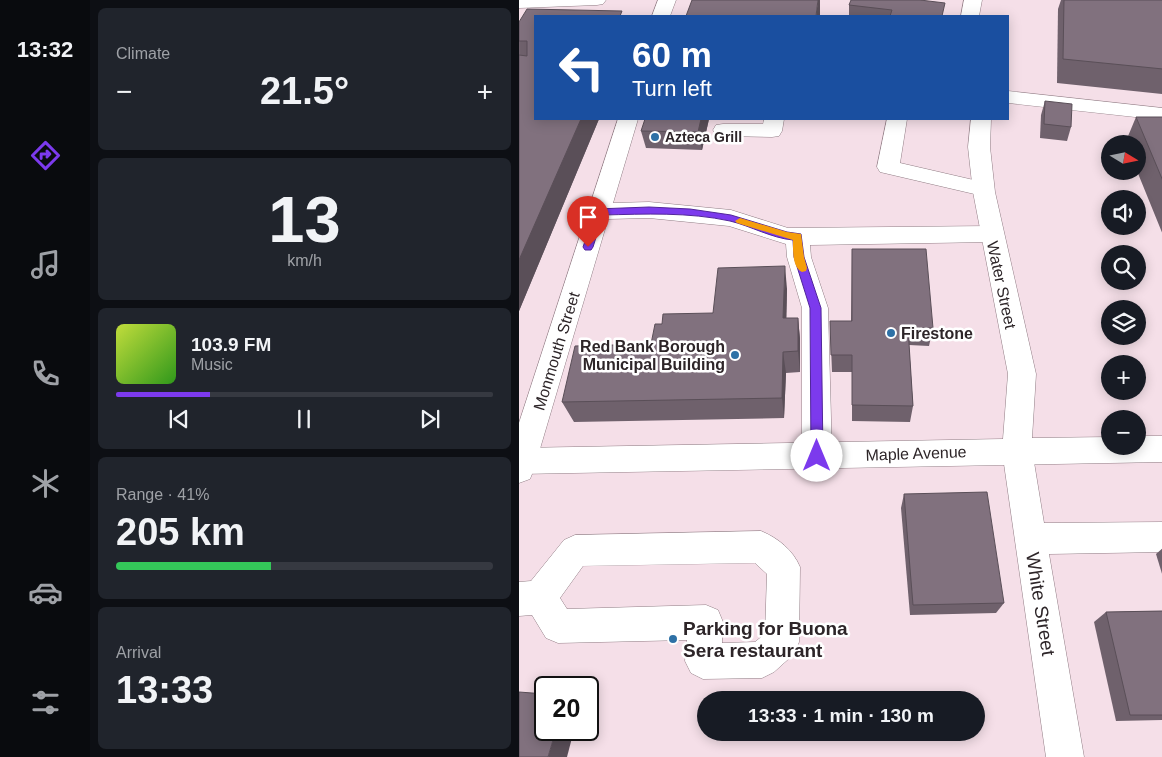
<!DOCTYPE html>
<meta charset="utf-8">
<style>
:root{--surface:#171b24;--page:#20242c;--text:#f1f3f6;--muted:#9ea1a6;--line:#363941;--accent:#7c3aed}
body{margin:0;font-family:Arial,sans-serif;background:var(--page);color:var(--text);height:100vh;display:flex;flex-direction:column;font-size:19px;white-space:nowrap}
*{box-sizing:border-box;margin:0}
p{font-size:16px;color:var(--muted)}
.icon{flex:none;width:28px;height:28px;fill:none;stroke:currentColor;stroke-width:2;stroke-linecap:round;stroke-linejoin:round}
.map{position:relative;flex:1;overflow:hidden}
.side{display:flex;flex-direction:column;gap:8px;padding:8px;background:#0d0f14;width:429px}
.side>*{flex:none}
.hud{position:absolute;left:15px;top:15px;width:475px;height:105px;border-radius:0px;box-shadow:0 2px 12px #0003;background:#1a4fa0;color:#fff;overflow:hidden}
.needle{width:32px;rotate:100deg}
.buttons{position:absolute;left:582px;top:135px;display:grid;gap:10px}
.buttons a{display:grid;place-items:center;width:45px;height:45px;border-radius:50%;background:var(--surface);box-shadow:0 2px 12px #0003;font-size:25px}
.speed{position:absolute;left:15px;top:676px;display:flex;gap:10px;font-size:25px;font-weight:700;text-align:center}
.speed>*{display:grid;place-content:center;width:65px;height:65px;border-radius:50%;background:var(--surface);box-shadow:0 2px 12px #0003;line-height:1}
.speed .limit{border:2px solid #111;border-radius:8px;background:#fff;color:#111}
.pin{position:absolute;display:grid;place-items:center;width:42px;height:42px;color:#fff;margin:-51px -21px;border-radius:50% 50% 50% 0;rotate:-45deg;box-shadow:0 0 5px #0007}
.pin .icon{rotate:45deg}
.me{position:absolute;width:55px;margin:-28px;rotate:0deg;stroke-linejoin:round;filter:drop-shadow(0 0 4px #0008)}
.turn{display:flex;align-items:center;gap:18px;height:105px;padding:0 15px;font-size:22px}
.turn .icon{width:65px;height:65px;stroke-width:2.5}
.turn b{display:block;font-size:35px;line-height:42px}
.big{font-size:38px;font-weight:800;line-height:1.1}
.side .widget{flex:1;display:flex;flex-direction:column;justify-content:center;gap:8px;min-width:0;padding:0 18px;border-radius:8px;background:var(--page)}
.side .dial{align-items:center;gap:0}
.dial b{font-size:65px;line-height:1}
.song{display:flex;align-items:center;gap:15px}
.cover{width:60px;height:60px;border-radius:8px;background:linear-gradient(135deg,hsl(70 70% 55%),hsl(110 70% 35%))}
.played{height:5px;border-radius:2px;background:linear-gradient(90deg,var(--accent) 25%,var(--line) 25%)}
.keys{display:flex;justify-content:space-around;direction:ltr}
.heat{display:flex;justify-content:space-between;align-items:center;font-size:28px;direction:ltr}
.charge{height:8px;border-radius:4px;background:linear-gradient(90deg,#34c759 41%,var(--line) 0)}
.trip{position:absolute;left:178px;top:691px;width:288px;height:50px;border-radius:25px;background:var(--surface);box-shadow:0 2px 12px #0003;font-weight:800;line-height:50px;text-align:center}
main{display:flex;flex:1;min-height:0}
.tab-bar{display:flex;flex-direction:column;width:90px;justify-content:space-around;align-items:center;background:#090b0e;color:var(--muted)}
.tab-bar .icon{width:35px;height:35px}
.tab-bar .selected{color:var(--accent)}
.tab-bar b{font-size:22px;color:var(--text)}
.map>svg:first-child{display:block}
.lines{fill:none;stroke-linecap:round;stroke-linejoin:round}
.minor-casing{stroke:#917d85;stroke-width:1}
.major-casing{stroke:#917d85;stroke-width:1}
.minor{fill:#fff;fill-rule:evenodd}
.major{fill:#fff;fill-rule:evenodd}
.wall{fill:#6f616c}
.shaded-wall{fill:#5a4f58}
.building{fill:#81717e;stroke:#5a4f58}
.route{fill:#7c3aed;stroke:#51269a}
.slow{fill:#f59e0b}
.poi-dot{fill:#2e71a6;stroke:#fff;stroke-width:2}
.labels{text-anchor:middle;stroke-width:5;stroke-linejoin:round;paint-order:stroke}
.far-poi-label{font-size:14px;font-weight:bold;fill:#2d2528;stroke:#fff;text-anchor:start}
.street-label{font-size:16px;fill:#2d2528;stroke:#fff}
.poi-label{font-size:16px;font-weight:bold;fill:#2d2528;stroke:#fff;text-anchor:start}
.near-street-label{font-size:19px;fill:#2d2528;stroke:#fff}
.near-poi-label{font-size:19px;font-weight:bold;fill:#2d2528;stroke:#fff;text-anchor:start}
</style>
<main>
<nav class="tab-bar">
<b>13:32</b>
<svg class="icon selected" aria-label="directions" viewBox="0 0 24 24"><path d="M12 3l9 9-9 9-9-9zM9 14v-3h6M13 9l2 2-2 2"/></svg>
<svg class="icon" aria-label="music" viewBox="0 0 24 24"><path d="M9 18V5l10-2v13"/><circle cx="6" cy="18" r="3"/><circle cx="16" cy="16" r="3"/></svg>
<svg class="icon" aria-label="phone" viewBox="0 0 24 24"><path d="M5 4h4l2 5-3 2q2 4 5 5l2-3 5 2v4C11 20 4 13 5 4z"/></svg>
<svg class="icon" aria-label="climate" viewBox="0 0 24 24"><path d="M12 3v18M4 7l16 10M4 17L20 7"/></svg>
<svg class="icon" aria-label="car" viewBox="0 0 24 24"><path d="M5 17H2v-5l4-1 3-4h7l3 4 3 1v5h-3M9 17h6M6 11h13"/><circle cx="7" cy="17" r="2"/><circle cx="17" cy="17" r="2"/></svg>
<svg class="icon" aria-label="filters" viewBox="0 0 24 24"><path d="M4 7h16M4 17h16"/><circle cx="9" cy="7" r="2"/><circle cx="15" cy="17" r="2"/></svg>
</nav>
<section class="side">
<div class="widget"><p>Climate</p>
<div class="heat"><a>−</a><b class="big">21.5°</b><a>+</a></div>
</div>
<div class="widget dial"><b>13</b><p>km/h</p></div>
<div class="widget">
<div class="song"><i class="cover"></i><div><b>103.9 FM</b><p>Music</p></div></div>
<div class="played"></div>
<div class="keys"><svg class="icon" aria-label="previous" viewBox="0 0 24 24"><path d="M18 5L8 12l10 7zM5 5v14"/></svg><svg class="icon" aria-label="pause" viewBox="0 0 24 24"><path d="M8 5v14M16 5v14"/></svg><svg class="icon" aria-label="next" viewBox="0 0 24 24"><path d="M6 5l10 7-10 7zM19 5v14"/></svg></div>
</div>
<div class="widget"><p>Range · 41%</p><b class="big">205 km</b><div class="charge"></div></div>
<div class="widget"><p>Arrival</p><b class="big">13:33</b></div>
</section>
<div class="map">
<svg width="644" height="757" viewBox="0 0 644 757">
<rect width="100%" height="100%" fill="#f5dfe8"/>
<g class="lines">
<g class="minor-casing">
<g id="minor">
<path d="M0,0h87l-3,4 -6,1 -78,3z"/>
<path d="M139,0h18l-6,16h-18z"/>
<path d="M445,0h18l-3,16h-18z"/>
<path d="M99,119h20l-25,84 36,-1 82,8 57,18 203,-2 8,2 4,6 -4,6 -8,2 -181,3 1,12 17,51 4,148 -5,9 -10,4 -10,-4 -5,-9v-148l-15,-51 -1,-13 -57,-18 -80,-8 -41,1 -74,250 -4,10 -11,4v-60z"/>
<path d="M245,119h20l-2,12 -3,5 -7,1 -49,-1 -7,-1 -3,-5 3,-5 7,-1h40z"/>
<path d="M368,119h20l-7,44 91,21 3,5 -3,5 -8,2 -103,-24 -3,-5z"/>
<path d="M498,437l10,4 5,9 12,73 119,-1v30l-114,2 35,203h-38l-44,-307 5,-9z"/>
<path d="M242,531c17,7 32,19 39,36l-1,75 -5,12 -20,18 -12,6 -59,1 -12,-6 -6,-12 2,-21 -129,3 -12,-5 -14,-23 -13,1v-34l12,-1 33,-41 11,-5zM236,563l12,11 -2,60 -10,8 -33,1 1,-21 -5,-12 -12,-5 -139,4 -7,-11 23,-32z"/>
</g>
</g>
<g class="major-casing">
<g id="major">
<path d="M489,91l155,17v12l-155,-17z"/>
<path d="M452,119h20l-1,28 5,45 41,182 -4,64 78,-1v9h28v-10h25v26l-644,12v-26l484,-9 5,-65 -35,-182 -5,-45z"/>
</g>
</g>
<use href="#minor" class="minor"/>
<use href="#major" class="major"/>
</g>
<g class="wall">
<path d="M403,0l21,16h-94v-11z"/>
<path d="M542,0h102v94l-106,-11 1,-74z"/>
<path d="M0,22l80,97 -80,192z"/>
<path d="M526,101l26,26 -4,14 -27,-3 1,-23z"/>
<path d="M617,117h27v118l-26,-64 1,-27h-11l-1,-3z"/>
<path d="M190,119l-7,31 -56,-2 -5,-17z"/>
<path d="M333,249l81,79 -4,18 -20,-1 4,61 -3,16 -58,-1v-49h-20l-2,-51h21z"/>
<path d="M268,289l-1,29h12l2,21v33l-14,1 -2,45 -210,4 -12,-20 89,-58 62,-31z"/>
<path d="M385,494l100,109 -8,10 -86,2 -9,-107z"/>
<path d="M644,548v29l-7,-23z"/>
<path d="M644,611v109l-47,1 -22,-99 12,-10z"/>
</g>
<g class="shaded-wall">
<path d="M299,0h2v16h-4z"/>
<path d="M62,119h18l-80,192v-51z"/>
<path d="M182,119h8l-7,31 -4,-18z"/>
<path d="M266,266l2,23 -1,51 -3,-22z"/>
<path d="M279,318l2,21v33l-2,-21z"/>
<path d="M264,352l3,21 -2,45 -2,-20z"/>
<path d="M37,730h18l-7,27h-19z"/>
</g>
<g class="building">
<path d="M173,0h126l-2,16h-130z"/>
<path d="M332,0h69l25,3 -3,13h-52l2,-6 -43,-5z"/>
<path d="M545,0h99v69l-100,-10z"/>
<path d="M8,9l95,2 -2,5h-85v103h46l-62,141v-205l8,1v-15h-8v-19z"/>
<path d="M526,101l27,3 -1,23 -27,-3z"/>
<path d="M617,117h27v64z"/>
<path d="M126,119h56l-3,13 -57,-1z"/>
<path d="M333,249h74l7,79h-25l5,78 -61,-1v-50h-21l-1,-34h22z"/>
<path d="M266,266l-2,52h15v33l-15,1 -1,46 -220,4 13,-56 76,-2 4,-20h7l1,-10 50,-1 5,-45z"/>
<path d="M468,492l17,111 -91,2 -9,-111z"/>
<path d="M644,611v104h-33l-24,-103z"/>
<path d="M0,692l26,2v36h11l-8,27h-29z"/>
</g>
<path class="route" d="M130,207l41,2 41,6 56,17 14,2 3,23 17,51 2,148 -2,4 -4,1 -5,-1 -1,-4 -1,-148 -16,-51 -1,-17c-22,-2 -42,-14 -63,-19 -41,-9 -85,-7 -127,-6l-10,32 -2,3h-6l-2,-3 13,-38z"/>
<path class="slow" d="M221,218l47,14 14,2 3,23 3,11 -1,3 -4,1c-10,-5 -9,-22 -9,-32l-56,-17 -2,-2z"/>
<g class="poi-dot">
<circle cx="136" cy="137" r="5"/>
<circle cx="372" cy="333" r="5"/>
<circle cx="216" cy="355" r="5"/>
<circle cx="154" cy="639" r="5"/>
</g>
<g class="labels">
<g class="far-poi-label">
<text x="146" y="142">Azteca Grill</text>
</g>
<g class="street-label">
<text transform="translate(483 285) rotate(78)" y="6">Water Street</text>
<text transform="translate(37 351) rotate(-73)" y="6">Monmouth Street</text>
<text transform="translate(397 453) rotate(-2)" y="6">Maple Avenue</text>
</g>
<g class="poi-label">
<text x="382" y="339">Firestone</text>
<text x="206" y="352" text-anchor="end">Red Bank Borough<tspan x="206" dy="18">Municipal Building</tspan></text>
</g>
<g class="near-street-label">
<text transform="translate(522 604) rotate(81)" y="7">White Street</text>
</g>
<g class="near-poi-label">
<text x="164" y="635">Parking for Buona<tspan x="164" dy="22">Sera restaurant</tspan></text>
</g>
</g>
</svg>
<div class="buttons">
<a><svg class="needle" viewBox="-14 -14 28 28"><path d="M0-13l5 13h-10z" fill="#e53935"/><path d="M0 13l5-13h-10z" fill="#9ea1a6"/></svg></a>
<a><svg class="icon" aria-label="sound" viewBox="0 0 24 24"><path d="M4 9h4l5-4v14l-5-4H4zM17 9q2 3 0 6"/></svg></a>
<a><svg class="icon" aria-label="search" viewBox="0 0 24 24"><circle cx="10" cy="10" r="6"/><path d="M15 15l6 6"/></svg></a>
<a><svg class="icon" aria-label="layers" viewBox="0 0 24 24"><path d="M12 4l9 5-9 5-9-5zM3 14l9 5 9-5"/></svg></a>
<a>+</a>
<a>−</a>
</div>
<div class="speed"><div class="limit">20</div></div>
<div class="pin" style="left:69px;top:247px;background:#d93025"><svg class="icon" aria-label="arrive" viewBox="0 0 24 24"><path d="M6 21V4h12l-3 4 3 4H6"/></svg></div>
<svg class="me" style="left:298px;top:456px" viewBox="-20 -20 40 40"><circle r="19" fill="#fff"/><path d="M0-13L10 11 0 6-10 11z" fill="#7c3aed"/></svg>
<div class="trip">13:33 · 1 min · 130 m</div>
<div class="hud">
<div class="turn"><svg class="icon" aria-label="left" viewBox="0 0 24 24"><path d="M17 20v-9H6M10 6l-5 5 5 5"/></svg><div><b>60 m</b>Turn left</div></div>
</div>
</div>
</main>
